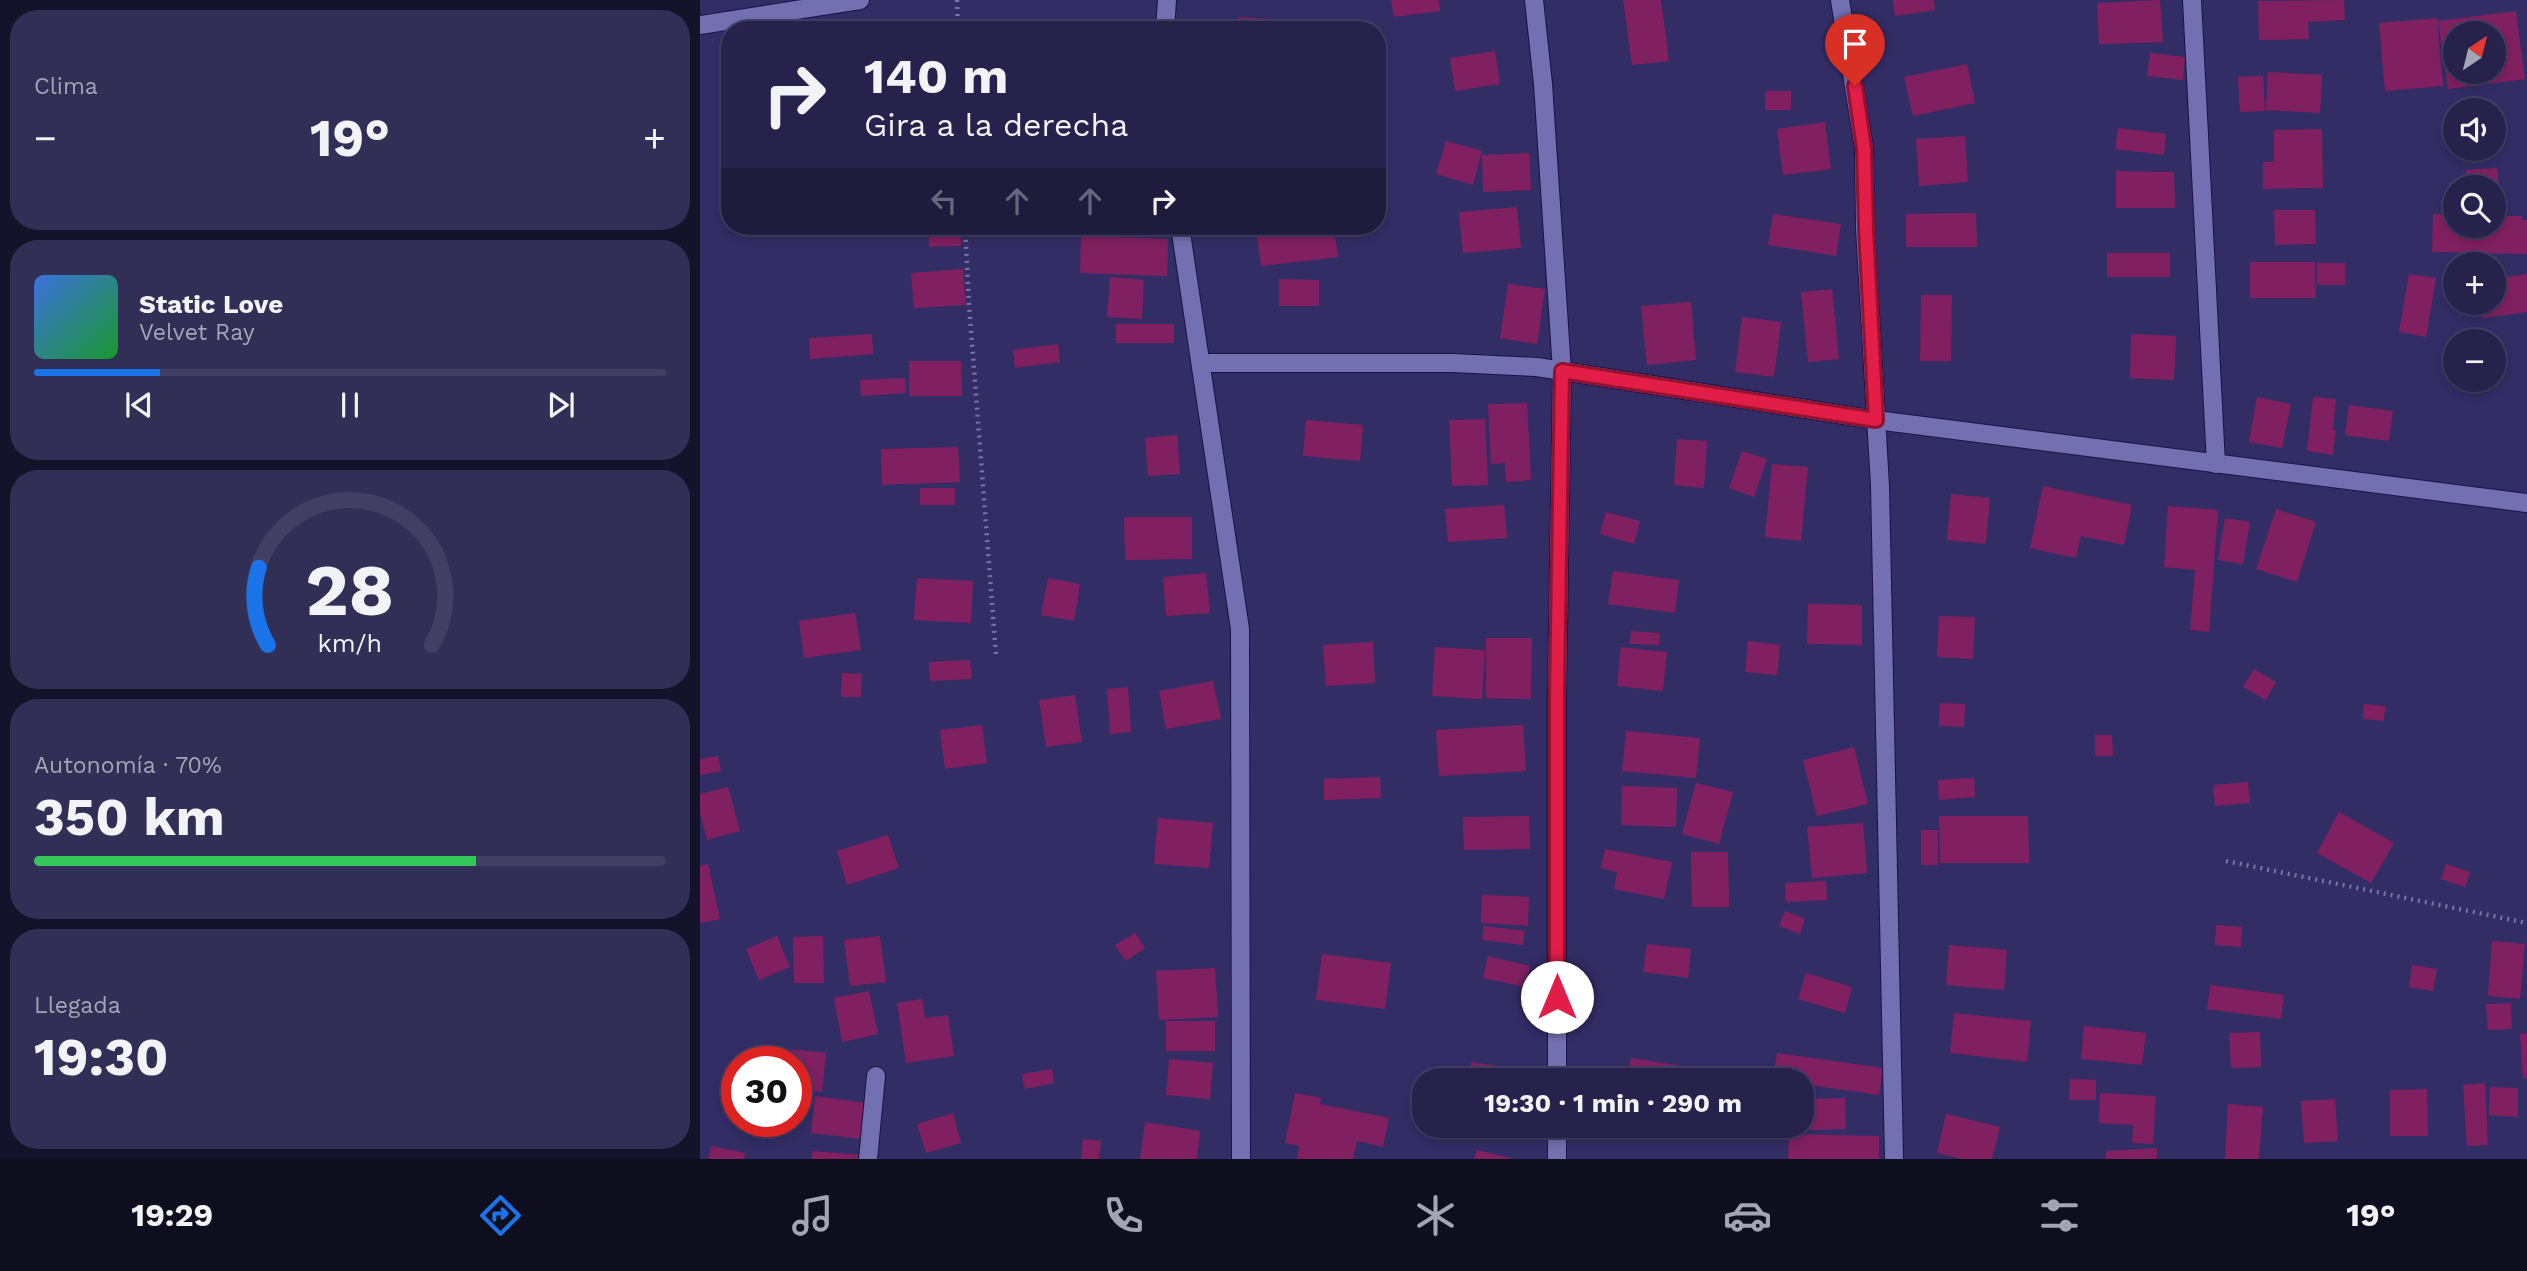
<!DOCTYPE html>
<html lang="es">
<meta charset="utf-8">
<style>
:root{--surface:#26224c;--page:#322f56;--text:#f1f3f6;--muted:#a4a4b5;--line:#423f64;--accent:#1a73e8}
body{margin:0;font-family:"Work Sans",sans-serif;background:var(--page);color:var(--text);height:100vh;display:flex;flex-direction:column;font-size:26px;white-space:nowrap}
*{box-sizing:border-box;margin:0}
p{font-size:23px;color:var(--muted)}
.icon{flex:none;width:38px;height:38px;fill:none;stroke:currentColor;stroke-width:2;stroke-linecap:round;stroke-linejoin:round}
.map{position:relative;flex:1;overflow:hidden}
.panel{display:flex;flex-direction:column;gap:10px;padding:10px;background:#15132a;width:700px}
.panel>*{flex:none}
.guide{position:absolute;left:21px;top:21px;width:665px;height:214px;border-radius:28px;box-shadow:0 4px 10px #0003,0 0 0 2px var(--line);background:#26224c;color:var(--text);overflow:hidden}
.needle{width:46px;rotate:35deg}
.fabs{position:absolute;left:1743px;top:21px;display:grid;gap:14px}
.fabs a{display:grid;place-items:center;width:63px;height:63px;border-radius:50%;background:var(--surface);box-shadow:0 4px 10px #0003,0 0 0 2px var(--line);font-size:35px}
.speed{position:absolute;left:21px;top:1046px;display:flex;gap:14px;font-size:35px;font-weight:700;text-align:center}
.speed>*{display:grid;place-content:center;width:91px;height:91px;border-radius:50%;background:var(--surface);box-shadow:0 4px 10px #0003,0 0 0 2px var(--line);line-height:1}
.speed .limit{border:10px solid #d22;background:#fff;color:#111}
.pin{position:absolute;display:grid;place-items:center;width:60px;height:60px;color:#fff;margin:-72px -30px;border-radius:50% 50% 50% 0;rotate:-45deg;box-shadow:0 0 7px #0007}
.pin .icon{rotate:45deg}
.me{position:absolute;width:77px;margin:-38px;rotate:0deg;stroke-linejoin:round;filter:drop-shadow(0 0 5px #0008)}
.turn{display:flex;align-items:center;gap:24px;height:147px;padding:0 28px;font-size:32px}
.turn .icon{width:91px;height:91px;stroke-width:2.5}
.turn b{display:block;font-size:49px;line-height:60px}
.lanes{display:flex;align-items:center;height:66px;padding:0 28px;background:#0003;justify-content:center;gap:35px;direction:ltr}
.lanes .off{opacity:.35}
.big{font-size:52px;font-weight:700;line-height:1.1}
.panel .card{flex:1;display:flex;flex-direction:column;justify-content:center;gap:10px;min-width:0;padding:0 24px;border-radius:28px;background:var(--page)}
.panel .dial{align-items:center;gap:0}
.dial svg{height:182px;overflow:visible;fill:none;stroke:var(--line);stroke-width:7;stroke-linecap:round;text-anchor:middle}
.dial text{fill:var(--text);stroke:none}
.song{display:flex;align-items:center;gap:21px}
.cover{width:84px;height:84px;border-radius:10px;background:linear-gradient(135deg,hsl(220 70% 55%),hsl(130 70% 35%))}
.played{height:7px;border-radius:4px;background:linear-gradient(90deg,var(--accent) 20%,var(--line) 20%)}
.keys{display:flex;justify-content:space-around;direction:ltr}
.heat{display:flex;justify-content:space-between;align-items:center;font-size:38px;direction:ltr}
.charge{height:10px;border-radius:5px;background:linear-gradient(90deg,#34c759 70%,var(--line) 0)}
.trip{position:absolute;left:712px;top:1068px;width:402px;height:70px;border-radius:28px;background:var(--surface);box-shadow:0 4px 10px #0003,0 0 0 2px var(--line);font-weight:700;line-height:70px;text-align:center}
.dock{display:flex;height:112px;justify-content:space-around;align-items:center;background:#0f0e1e;color:var(--muted)}
.dock .icon{width:49px;height:49px}
.dock .on{color:var(--accent)}
.dock b{font-size:32px;color:var(--text)}
main{display:flex;flex:1;min-height:0}
.map>svg:first-child{display:block}
.building{fill:#812060;fill-rule:evenodd}
.lines{fill:none;stroke-linecap:round;stroke-linejoin:round}
.minor-casing{stroke:#1c1249;stroke-width:20}
.path{stroke:#7875a5;stroke-width:4.5;stroke-dasharray:2 5;stroke-linecap:butt}
.minor{stroke:#7270b0;stroke-width:18}
.route-casing{stroke:#92132f;stroke-width:18}
.route{stroke:#e11d48;stroke-width:12}
</style>
<main>
<section class="panel">
<div class="card"><p>Clima</p>
<div class="heat"><a>−</a><b class="big">19°</b><a>+</a></div>
</div>
<div class="card">
<div class="song"><i class="cover"></i><div><b>Static Love</b><p>Velvet Ray</p></div></div>
<div class="played"></div>
<div class="keys"><svg class="icon" aria-label="previous" viewBox="0 0 24 24"><path d="M18 5L8 12l10 7zM5 5v14"/></svg><svg class="icon" aria-label="pause" viewBox="0 0 24 24"><path d="M8 5v14M16 5v14"/></svg><svg class="icon" aria-label="next" viewBox="0 0 24 24"><path d="M6 5l10 7-10 7zM19 5v14"/></svg></div>
</div>
<div class="card dial"><svg viewBox="0 0 100 80">
<path d="M14 69A42 42 0 1 1 86 69"/>
<path d="M14 69A42 42 0 0 1 10 35" stroke="#1a73e8"/>
<text x="50" y="56" font-size="32" font-weight="700">28</text>
<text x="50" y="72" font-size="11">km/h</text>
</svg></div>
<div class="card"><p>Autonomía · 70%</p><b class="big">350 km</b><div class="charge"></div></div>
<div class="card"><p>Llegada</p><b class="big">19:30</b></div>
</section>
<div class="map">
<svg width="1827" height="1159" viewBox="0 0 1827 1159">
<rect width="100%" height="100%" fill="#332d66"/>
<g class="building">
<path d="M691,0h48l1,11 -46,6z"/>
<path d="M923,0h38l8,61 -37,4z"/>
<path d="M1193,0h41l1,10 -40,6z"/>
<path d="M1460,0l3,42 -64,2 -2,-41z"/>
<path d="M1644,0l1,20 -37,2 1,17 -50,1 -1,-39z"/>
<path d="M1816,11l9,68 -77,10 -10,-68zM1755,33h39v39h-39z"/>
<path d="M538,17l34,2 -1,11h-34z"/>
<path d="M1737,18l6,68 -58,5 -6,-68z"/>
<path d="M377,23l1,7h-37v-2z"/>
<path d="M795,51l5,33 -45,7 -5,-33z"/>
<path d="M1450,53l35,4 -2,23 -36,-4z"/>
<path d="M1267,64l8,39 -62,13 -9,-39z"/>
<path d="M1568,72l54,3 -2,38 -54,-3z"/>
<path d="M1563,76l2,35 -25,1 -2,-35z"/>
<path d="M677,84h7l1,25h-8z"/>
<rect x="1065" y="91" width="26" height="19"/>
<path d="M1801,116l3,30 -10,1v-30z"/>
<path d="M1125,122l6,47 -48,6 -6,-46z"/>
<path d="M1418,128l48,6 -2,21 -49,-6z"/>
<path d="M1622,129l1,59 -60,1v-27h11v-32z"/>
<path d="M1265,136l3,46 -49,4 -3,-47z"/>
<path d="M746,141l36,10 -9,34 -37,-11z"/>
<path d="M829,153l2,37 -48,2 -1,-37z"/>
<path d="M1797,168l4,36h-7v-17h-26l-2,-17z"/>
<path d="M1416,171l58,1 1,36h-59z"/>
<path d="M817,207l4,41 -58,5 -4,-41z"/>
<path d="M1574,210h41l1,34 -41,1z"/>
<path d="M1276,213l1,34h-71v-33z"/>
<path d="M1073,214l68,10 -5,32 -68,-11z"/>
<path d="M1733,214l22,1v11h39v-10h28v4h5v34l-95,-2z"/>
<path d="M228,226h32l1,20 -32,1z"/>
<path d="M587,226h47l4,31 -77,9 -5,-37z"/>
<path d="M381,236l87,3 -1,37 -87,-3z"/>
<rect x="1407" y="253" width="63" height="24"/>
<path d="M1550,262h65l1,36h-66z"/>
<rect x="1617" y="263" width="28" height="22"/>
<path d="M263,269l3,36 -52,3 -3,-35z"/>
<path d="M1709,274l27,4 -10,59 -27,-5z"/>
<path d="M1827,274v38l-45,6 -2,-15h14v-24z"/>
<path d="M410,277l34,3 -2,39 -35,-2z"/>
<path d="M579,279l40,1v26h-40z"/>
<path d="M808,284l37,5 -8,55 -37,-6z"/>
<path d="M1132,289l7,70 -31,3 -7,-70z"/>
<path d="M1221,295h31l-1,66h-31z"/>
<path d="M991,302l5,58 -49,5 -6,-59z"/>
<path d="M1042,317l39,5 -7,55 -39,-5z"/>
<rect x="416" y="324" width="58" height="19"/>
<path d="M172,334l1,20 -63,5 -1,-21z"/>
<path d="M1431,334l45,2 -2,44 -44,-2z"/>
<path d="M358,344l2,18 -45,6 -2,-18z"/>
<path d="M209,361h52l1,35h-53z"/>
<path d="M205,378l1,15 -45,3 -1,-16z"/>
<path d="M1557,397l34,7 -9,44 -33,-6z"/>
<path d="M1613,397l23,2 -3,31h3l-3,25 -26,-4z"/>
<path d="M827,403l4,77 -25,2 -1,-19 -14,1 -3,-60z"/>
<path d="M1649,405l44,6 -4,30 -44,-6z"/>
<path d="M785,419l3,66 -36,1 -3,-66z"/>
<path d="M606,420l57,5 -3,36 -57,-5z"/>
<path d="M477,435l3,39 -32,2 -3,-38z"/>
<path d="M977,439l30,2 -3,47 -30,-3z"/>
<path d="M258,447l2,35 -78,3 -1,-36z"/>
<path d="M1042,451l25,8 -13,38 -25,-9z"/>
<path d="M1072,464l36,3 -7,74 -36,-4z"/>
<path d="M1343,486l89,19 -8,40 -43,-9 -5,22 -46,-10z"/>
<rect x="220" y="488" width="35" height="17"/>
<path d="M1251,494l39,4 -4,46 -39,-4z"/>
<path d="M804,505l3,33 -59,4 -3,-33z"/>
<path d="M1468,506l50,4 -9,122 -19,-2 5,-60 -31,-3z"/>
<path d="M1576,509l40,13 -19,60 -41,-13z"/>
<path d="M906,512l34,9 -6,23 -34,-10z"/>
<path d="M424,517h68v42l-67,1z"/>
<path d="M1525,518l25,4 -7,42 -25,-4z"/>
<path d="M913,571l66,9 -4,33 -67,-9z"/>
<path d="M506,573l4,40 -44,3 -3,-39z"/>
<path d="M217,578l56,3 -2,42 -57,-3z"/>
<path d="M348,578l32,6 -6,37 -33,-6z"/>
<path d="M1108,604l54,1v40l-55,-1z"/>
<path d="M155,613l6,37 -57,8 -5,-37z"/>
<path d="M1239,616l36,1 -2,42 -36,-2z"/>
<path d="M931,631l29,2 -1,12 -29,-1z"/>
<path d="M786,638h46l-1,61 -45,-1z"/>
<path d="M1048,641l32,4 -3,30 -32,-3z"/>
<path d="M673,642l2,41 -49,3 -3,-41z"/>
<path d="M735,647l50,3 -3,49 -50,-3z"/>
<path d="M921,647l46,5 -4,39 -46,-5z"/>
<path d="M270,660l2,19 -42,2 -1,-19z"/>
<path d="M1554,669l22,13 -10,18 -23,-13z"/>
<path d="M142,673l20,1 -1,23h-20z"/>
<path d="M513,681l8,38 -55,10 -7,-38z"/>
<path d="M428,687l3,45 -21,2 -3,-45z"/>
<path d="M375,695l7,47 -36,5 -7,-47z"/>
<path d="M1240,703l25,1 -1,23 -25,-1z"/>
<path d="M1664,704l21,2 -1,15 -21,-2z"/>
<path d="M282,725l5,38 -42,6 -5,-39z"/>
<path d="M823,725l3,46 -87,5 -3,-46z"/>
<path d="M926,731l74,7 -4,40 -74,-7z"/>
<path d="M1395,735h17l1,21h-18z"/>
<path d="M1154,747l14,57 -51,12 -14,-56z"/>
<path d="M18,756l3,15 -21,4v-16z"/>
<path d="M680,777l1,21 -57,2v-21z"/>
<path d="M1274,778l1,19 -36,3 -1,-20z"/>
<path d="M1548,782l2,21 -35,3 -2,-21z"/>
<path d="M996,783l37,9 -14,52 -37,-10z"/>
<path d="M922,786l55,2 -1,39 -55,-2z"/>
<path d="M28,787l12,44 -33,9 -7,-27v-19z"/>
<path d="M1639,812l55,31 -23,40 -54,-30z"/>
<path d="M829,816l1,33 -66,1 -1,-33z"/>
<path d="M1239,816h89l1,47h-89z"/>
<path d="M458,818l55,5 -4,45 -55,-4z"/>
<path d="M1163,823l4,50 -55,5 -5,-51z"/>
<rect x="1221" y="830" width="17" height="35"/>
<path d="M188,835l11,33 -52,17 -10,-34z"/>
<path d="M905,849l67,13 -8,37 -50,-10 3,-17 -16,-4z"/>
<path d="M991,852h37l1,55h-37z"/>
<path d="M8,864l12,55 -20,4v-57z"/>
<path d="M1746,864l24,8 -5,15 -24,-8z"/>
<path d="M1126,881l1,19 -41,2 -1,-19z"/>
<path d="M782,895l47,2 -1,29 -47,-3z"/>
<path d="M1085,911l20,8 -5,15 -21,-8z"/>
<path d="M1516,925l26,2 -1,20 -26,-2z"/>
<path d="M784,926l41,5 -2,14 -41,-5z"/>
<path d="M435,933l10,15 -19,13 -11,-16z"/>
<path d="M77,936l13,31 -31,13 -13,-31z"/>
<path d="M123,936l1,47h-30l-1,-46z"/>
<path d="M180,936l6,46 -36,4 -6,-46z"/>
<path d="M1792,941l33,3 -5,55 -32,-3z"/>
<path d="M947,944l44,5 -3,29 -45,-6z"/>
<path d="M1249,945l58,5 -3,40 -58,-5z"/>
<path d="M622,954l69,9 -6,46 -69,-9z"/>
<path d="M788,956l42,10 -5,21 -42,-9z"/>
<path d="M1712,965l25,4 -4,22 -24,-4z"/>
<path d="M515,968l3,49 -59,3 -3,-49z"/>
<path d="M1106,973l46,14 -7,26 -47,-14z"/>
<path d="M1510,985l74,10 -3,24 -74,-10z"/>
<path d="M169,991l9,43 -36,8 -8,-44z"/>
<path d="M222,999l3,19 23,-3 6,41 -48,7 -9,-60z"/>
<path d="M1811,1003l1,26 -24,1 -2,-26z"/>
<path d="M1254,1013l77,8 -4,41 -77,-9z"/>
<rect x="466" y="1021" width="49" height="30"/>
<path d="M1384,1026l62,7 -4,32 -61,-6z"/>
<path d="M1560,1032l1,35 -30,1 -2,-35z"/>
<path d="M1827,1033v45l-4,1 -3,-45z"/>
<path d="M70,1047l56,6 -4,39 -26,-3v-27h-27z"/>
<path d="M1077,1053l106,15 -4,27 -77,-11v-4l-29,-1z"/>
<path d="M931,1058l69,11 -2,11h-71z"/>
<path d="M469,1059l44,4 -3,36 -44,-4z"/>
<path d="M771,1062l58,9 -1,9h-59z"/>
<path d="M352,1069l2,14 -29,6 -3,-15z"/>
<path d="M1370,1079l26,1v20h-27z"/>
<path d="M1785,1083l3,62 -21,1 -4,-61z"/>
<path d="M1790,1087l28,1v29l-29,-2z"/>
<path d="M1727,1089l1,47h-38v-46z"/>
<path d="M595,1093l26,5 -1,6 69,14 -6,29 -26,-6 -4,18h-56l2,-13 -14,-3z"/>
<path d="M1400,1093l56,3 -3,48 -21,-1 1,-18 -34,-2z"/>
<path d="M115,1096l51,7 -4,36 -51,-6z"/>
<path d="M1145,1098l1,31 -38,1 -1,-31z"/>
<path d="M1635,1099l3,42 -34,2 -3,-42z"/>
<path d="M1528,1104l35,3 -4,52h-34z"/>
<path d="M253,1113l8,30 -35,10 -9,-29z"/>
<path d="M1246,1114l54,13 -8,32h-30l-25,-6z"/>
<path d="M445,1122l55,9 -3,28h-57z"/>
<path d="M1089,1134l90,2v23h-91z"/>
<path d="M383,1139l18,2 -2,18h-18z"/>
<path d="M11,1146l34,7 -1,6h-36z"/>
<path d="M1457,1148v11h-51v-8z"/>
<path d="M777,1150l33,8v1h-36z"/>
<path d="M112,1151l50,4v4h-50z"/>
</g>
<g class="lines">
<g class="minor-casing">
<g id="minor">
<path d="M834,0l9,84 19,287 -5,323v386"/>
<path d="M1140,0l24,148 1,80 15,258 14,673"/>
<path d="M1492,0l24,464"/>
<path d="M0,25l160,-25"/>
<path d="M465,30l2,-30"/>
<path d="M480,226l60,403 1,530"/>
<path d="M501,363h252l84,4 339,53 651,83"/>
<path d="M168,1159l8,-83"/>
<path d="M857,1159v-34"/>
</g>
</g>
<g class="path">
<path d="M257,0l1,30"/>
<path d="M265,226l4,78 27,351"/>
<path d="M1526,861l301,62"/>
</g>
<use href="#minor" class="minor"/>
</g>
<g class="lines">
<g class="route-casing">
<path id="route" d="M857,997v-303l5,-323 314,49 -10,-192 -2,-80 -9,-62"/>
</g>
<use href="#route" class="route"/>
</g>
</svg>
<div class="fabs">
<a><svg class="needle" viewBox="-14 -14 28 28"><path d="M0-13l5 13h-10z" fill="#e53935"/><path d="M0 13l5-13h-10z" fill="#a4a4b5"/></svg></a>
<a><svg class="icon" aria-label="sound" viewBox="0 0 24 24"><path d="M4 9h4l5-4v14l-5-4H4zM17 9q2 3 0 6"/></svg></a>
<a><svg class="icon" aria-label="search" viewBox="0 0 24 24"><circle cx="10" cy="10" r="6"/><path d="M15 15l6 6"/></svg></a>
<a>+</a>
<a>−</a>
</div>
<div class="speed"><div class="limit">30</div></div>
<div class="pin" style="left:1155px;top:86px;background:#d93025"><svg class="icon" aria-label="arrive" viewBox="0 0 24 24"><path d="M6 21V4h12l-3 4 3 4H6"/></svg></div>
<svg class="me" style="left:857px;top:997px" viewBox="-20 -20 40 40"><circle r="19" fill="#fff"/><path d="M0-13L10 11 0 6-10 11z" fill="#e11d48"/></svg>
<div class="trip">19:30 · 1 min · 290 m</div>
<div class="guide">
<div class="turn"><svg class="icon" aria-label="right" viewBox="0 0 24 24"><path d="M7 20v-9h11M14 6l5 5-5 5"/></svg><div><b>140 m</b>Gira a la derecha</div></div>
<div class="lanes"><svg class="icon off" aria-label="left" viewBox="0 0 24 24"><path d="M17 20v-9H6M10 6l-5 5 5 5"/></svg><svg class="icon off" aria-label="ahead" viewBox="0 0 24 24"><path d="M12 20V5M6 11l6-6 6 6"/></svg><svg class="icon off" aria-label="ahead" viewBox="0 0 24 24"><path d="M12 20V5M6 11l6-6 6 6"/></svg><svg class="icon" aria-label="right" viewBox="0 0 24 24"><path d="M7 20v-9h11M14 6l5 5-5 5"/></svg></div>
</div>
</div>
</main>
<nav class="dock">
<b>19:29</b>
<svg class="icon on" aria-label="directions" viewBox="0 0 24 24"><path d="M12 3l9 9-9 9-9-9zM9 14v-3h6M13 9l2 2-2 2"/></svg>
<svg class="icon" aria-label="music" viewBox="0 0 24 24"><path d="M9 18V5l10-2v13"/><circle cx="6" cy="18" r="3"/><circle cx="16" cy="16" r="3"/></svg>
<svg class="icon" aria-label="phone" viewBox="0 0 24 24"><path d="M5 4h4l2 5-3 2q2 4 5 5l2-3 5 2v4C11 20 4 13 5 4z"/></svg>
<svg class="icon" aria-label="climate" viewBox="0 0 24 24"><path d="M12 3v18M4 7l16 10M4 17L20 7"/></svg>
<svg class="icon" aria-label="car" viewBox="0 0 24 24"><path d="M5 17H2v-5l4-1 3-4h7l3 4 3 1v5h-3M9 17h6M6 11h13"/><circle cx="7" cy="17" r="2"/><circle cx="17" cy="17" r="2"/></svg>
<svg class="icon" aria-label="filters" viewBox="0 0 24 24"><path d="M4 7h16M4 17h16"/><circle cx="9" cy="7" r="2"/><circle cx="15" cy="17" r="2"/></svg>
<b>19°</b>
</nav>
